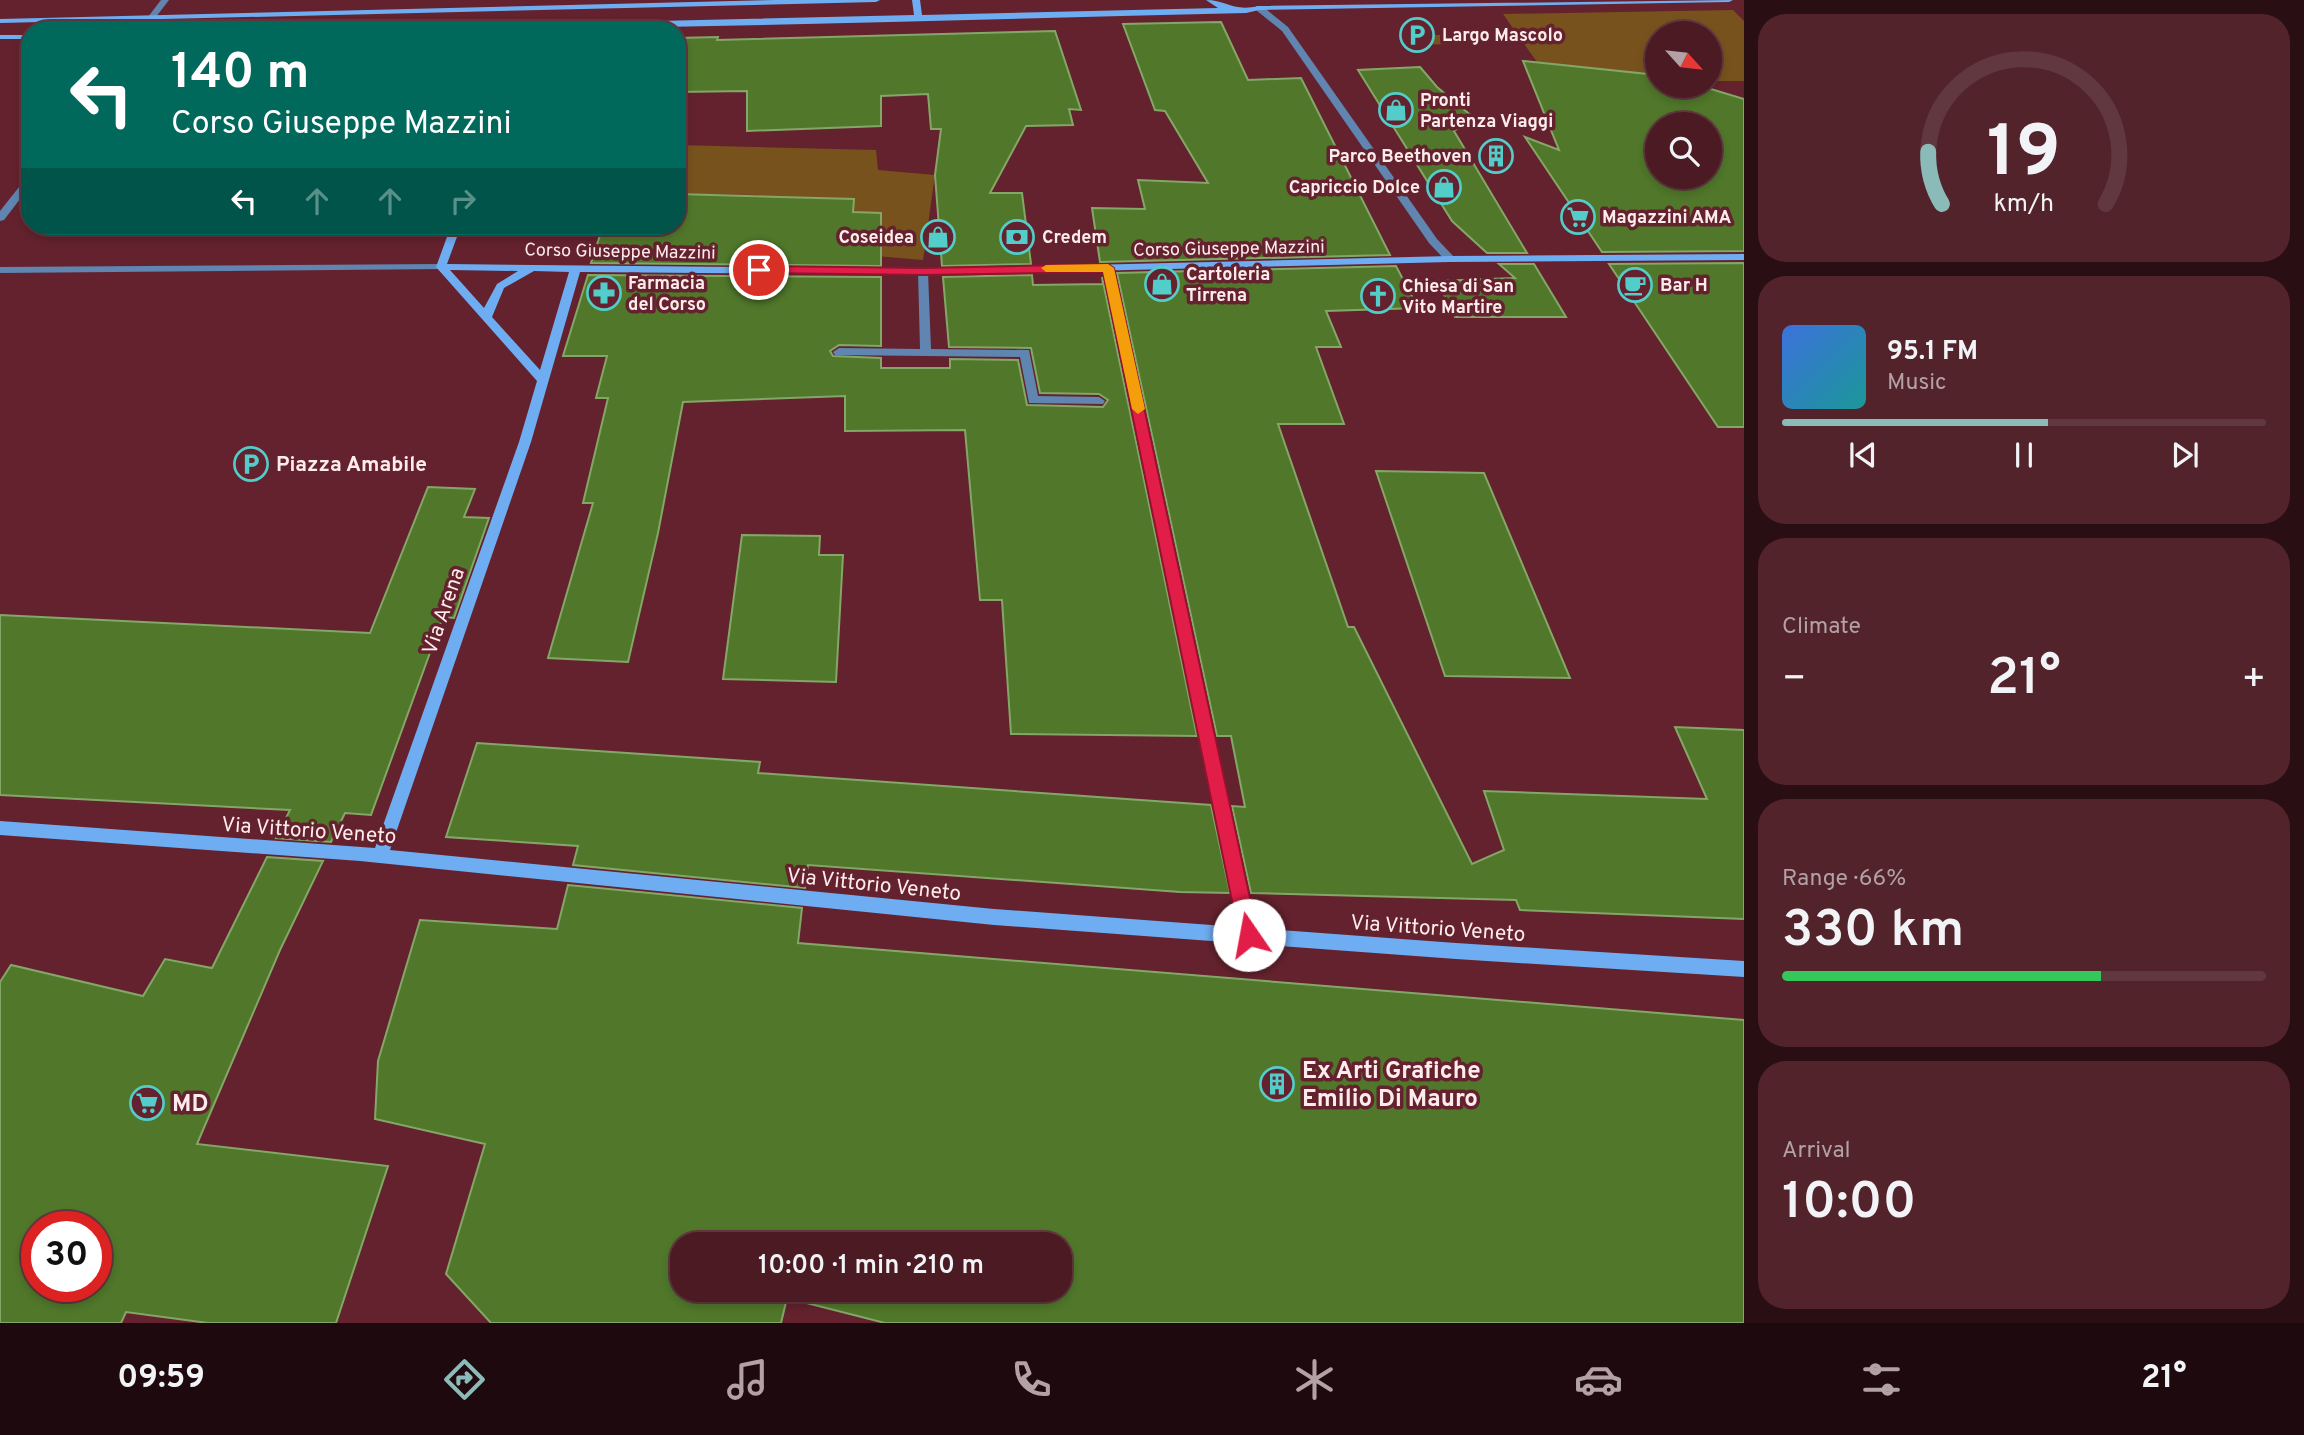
<!DOCTYPE html>
<meta charset="utf-8">
<style>
:root{--surface:#4b1a22;--page:#52232a;--text:#f1f3f6;--muted:#b2a1a5;--line:#623840;--accent:#8bbbb9}
body{margin:0;font-family:Overpass,sans-serif;background:var(--page);color:var(--text);height:100vh;display:flex;flex-direction:column;font-size:26px;white-space:nowrap}
*{box-sizing:border-box;margin:0}
p{font-size:23px;color:var(--muted)}
.icon{flex:none;width:38px;height:38px;fill:none;stroke:currentColor;stroke-width:2;stroke-linecap:round;stroke-linejoin:round}
.map{position:relative;flex:1;overflow:hidden}
.details{display:flex;flex-direction:column;gap:14px;padding:14px;background:#290e13;width:560px}
.details>*{flex:none}
.top-card{position:absolute;left:21px;top:21px;width:665px;height:214px;border-radius:28px;box-shadow:0 4px 10px #0003,0 0 0 2px var(--line);background:#00695c;color:#fff;overflow:hidden}
.needle{width:46px;rotate:117deg}
.fabs{position:absolute;left:1645px;top:21px;display:grid;gap:14px}
.fabs a{display:grid;place-items:center;width:77px;height:77px;border-radius:50%;background:var(--surface);box-shadow:0 4px 10px #0003,0 0 0 2px var(--line);font-size:35px}
.speed{position:absolute;left:21px;top:1211px;display:flex;gap:14px;font-size:35px;font-weight:700;text-align:center}
.speed>*{display:grid;place-content:center;width:91px;height:91px;border-radius:50%;background:var(--surface);box-shadow:0 4px 10px #0003,0 0 0 2px var(--line);line-height:1}
.speed .limit{border:10px solid #d22;background:#fff;color:#111}
.pin{position:absolute;display:grid;place-items:center;width:60px;height:60px;color:#fff;margin:-30px;border:4px solid #fff;border-radius:50%;box-shadow:0 2px 7px #0007}
.me{position:absolute;width:77px;margin:-38px;rotate:348deg;stroke-linejoin:round;filter:drop-shadow(0 0 5px #0008)}
.turn{display:flex;align-items:center;gap:24px;height:147px;padding:0 35px;font-size:32px}
.turn .icon{width:91px;height:91px;stroke-width:2.5}
.turn b{display:block;font-size:49px;line-height:60px}
.lanes{display:flex;align-items:center;height:66px;padding:0 35px;background:#0003;justify-content:center;gap:35px;direction:ltr}
.lanes .off{opacity:.35}
.big{font-size:52px;font-weight:600;line-height:1.1}
.details .card{flex:1;display:flex;flex-direction:column;justify-content:center;gap:10px;min-width:0;padding:0 24px;border-radius:28px;background:var(--page)}
.details .dial{align-items:center;gap:0}
.dial svg{height:182px;overflow:visible;fill:none;stroke:var(--line);stroke-width:7;stroke-linecap:round;text-anchor:middle}
.dial text{fill:var(--text);stroke:none}
.song{display:flex;align-items:center;gap:21px}
.cover{width:84px;height:84px;border-radius:10px;background:linear-gradient(135deg,hsl(220 70% 55%),hsl(180 70% 35%))}
.played{height:7px;border-radius:4px;background:linear-gradient(90deg,var(--accent) 55%,var(--line) 55%)}
.keys{display:flex;justify-content:space-around;direction:ltr}
.heat{display:flex;justify-content:space-between;align-items:center;font-size:38px;direction:ltr}
.charge{height:10px;border-radius:5px;background:linear-gradient(90deg,#34c759 66%,var(--line) 0)}
.trip{position:absolute;left:670px;top:1232px;width:402px;height:70px;border-radius:28px;background:var(--surface);box-shadow:0 4px 10px #0003,0 0 0 2px var(--line);font-weight:600;line-height:70px;text-align:center}
.tabs{display:flex;height:112px;justify-content:space-around;align-items:center;background:#1e0a0e;color:var(--muted)}
.tabs .icon{width:49px;height:49px}
.tabs .on{color:var(--accent)}
.tabs b{font-size:32px;color:var(--text)}
main{display:flex;flex:1;min-height:0}
.map>svg:first-child{display:block}
.green{fill:#78521d}
.building{fill:#50772a;stroke:#84a768;stroke-width:2;fill-rule:evenodd}
.lines{fill:none;stroke-linecap:round;stroke-linejoin:round}
.lane{fill:#5f85b0;fill-rule:evenodd}
.street{fill:#5f85b0;fill-rule:evenodd}
.secondary{fill:#6fadf2;fill-rule:evenodd}
.route{fill:#e11d48;stroke:#92132f;stroke-width:2}
.slow{fill:#f59e0b}
.labels{text-anchor:middle;stroke-width:7;stroke-linejoin:round;paint-order:stroke}
.far-poi-label{font-size:18px;font-weight:bold;fill:#feeced;stroke:#64222e;text-anchor:start}
.far-street-label{font-size:18px;fill:#feeced;stroke:#64222e}
.poi-label{font-size:21px;font-weight:bold;fill:#feeced;stroke:#64222e;text-anchor:start}
.street-label{font-size:21px;fill:#feeced;stroke:#64222e}
.near-poi-label{font-size:24px;font-weight:bold;fill:#feeced;stroke:#64222e;text-anchor:start}
</style>
<main>
<div class="map">
<svg width="1744" height="1323" viewBox="0 0 1744 1323">
<rect width="100%" height="100%" fill="#64222e"/>
<g class="green">
<path d="M1733,10l11,11v60h-34v-48h-53v42l-120,-13 -34,-48z"/>
<path d="M1401,35h46l7,9 -47,1z"/>
<path d="M677,145l199,5 2,20 57,5 -12,85 -47,-4 2,-43 -25,-1 1,-12 -97,12 2,-17 -82,-1z"/>
</g>
<g class="building">
<path d="M1221,22l27,58 53,-2 89,177 -290,7 -8,-54 53,1 -7,-29 70,3 -43,-72 -10,-1 -32,-86z"/>
<path d="M1055,31l26,79 -12,-1 4,16 -47,1 -36,67h32l9,71 -89,2 -7,-91 6,-46h-10l-3,-35 -47,2v30l-134,5v-40l-70,1v-54l41,-1 -1,3z"/>
<path d="M1523,61l134,14v11h44l43,13v152l-142,1 -77,-115 34,13zM1657,124h53v53h-53z"/>
<path d="M1420,67l17,20 37,31 -20,13 73,122h-40l-35,-32 -94,-151z"/>
<path d="M677,194l177,5 -1,13 28,1v53l-290,-3 12,-37h74z"/>
<path d="M1744,263v164h-26l-109,-163z"/>
<path d="M1499,264h35l32,53h-111l-18,-36 78,-3z"/>
<path d="M1396,266l22,42 -92,3 15,36h-25l28,77h-66l70,203h6l118,237 32,-14 -20,-59 223,8 -32,-72 69,3v189l-224,-9 -4,-10 -265,-7 -19,-87 13,1 -14,-71h-14l-100,-463z"/>
<path d="M588,275l293,2v69l-42,-1 -9,6 3,5 48,2v10h69v-9l68,1 9,45 76,2 5,-7 -9,-6 -59,-1 -9,-45 -82,-1 -6,-70 89,-2 1,10 70,-1 -1,-7 95,459 -186,-2 -9,-134h-22l-15,-170 -120,1v-35l-162,6 -25,131 -30,129 -80,-4 45,-155h-10l25,-105h-12l11,-42h-44z"/>
<path d="M1376,471l108,2 86,205 -125,-2z"/>
<path d="M428,487l47,2 -11,28 25,1 -35,100 -11,-1 -72,198 -26,-2 -14,29 -55,-4 14,-28 -290,-15v-180l370,18z"/>
<path d="M742,535l78,1 -1,19h24l-7,127 -113,-3z"/>
<path d="M477,743l283,19 -2,11 453,32 19,88 -50,-1 -372,-27 -3,23 -232,-23 5,-19 -132,-9z"/>
<path d="M267,857l56,4 -43,89 -83,194 191,22 -52,157h-128l-82,-11 -5,11h-121v-341l11,-17 132,31 22,-37 47,9zM37,1227h59v59h-59z"/>
<path d="M568,885l234,23 -4,35 946,77v303h-859l-98,-25 -6,25h-290l-45,-49 39,-130 -110,-25 3,-58 42,-141 137,9zM682,1244h378v46h-378z"/>
</g>
<g class="lines">
<path class="lane" d="M923,269l5,3 3,77 98,1 9,46 61,1 6,4 -2,3 -74,-1 -9,-46 -185,-2 -2,-3 6,-4 81,1 -2,-77z"/>
<g class="street">
<path d="M161,0h8l-23,30h-8z"/>
<path d="M1256,6h6l26,21 149,212 17,18v4h-8l-17,-18 -147,-212 -26,-21z"/>
<path d="M30,176v10l-26,34 -4,1v-10l27,-34z"/>
<path d="M441,264l5,3 -1,2 -445,4v-6z"/>
<path d="M1108,265l5,3 144,667 -2,6 -6,2 -6,-2 -2,-6 -138,-667z"/>
</g>
<g class="secondary">
<path d="M776,0h104l-4,2 -876,21v-4z"/>
<path d="M912,0h8l2,15 296,-7 -12,-8c21,0 26,12 53,6l474,-6 -4,2 -470,8 -13,3c-296,7 -593,17 -890,17l4,-2 554,-13z"/>
<rect x="0" y="35" width="30" height="4"/>
<path d="M451,226h10l-14,38 476,5 527,-13 294,-2v6l-294,2 -527,13 -343,-3 -49,170 -141,408 604,59 462,34 288,18v16l-288,-18 -462,-34 -634,-64 -360,-26v-14l375,27 144,-406 18,-61 -101,-114zM450,270l68,1 -21,13 -13,24zM534,271l35,1 -29,98 -48,-53 12,-29z"/>
</g>
</g>
<path class="route" d="M1108,264l6,4 144,667 -3,7 -6,3 -7,-3 -3,-7 -136,-663 -180,3 -164,-2 -6,-3 6,-4 164,2z"/>
<path class="slow" d="M1108,264l6,4 31,141 -7,5 -6,-5 -29,-137h-57l-5,-4 5,-3z"/>
<defs>
<g id="parking-ring" transform="scale(1.75)"><circle r="9.5" fill="#64222e" stroke="#53cdc9" stroke-width="1.5"/><path d="M-3.5-5.5H1a3.5 3.5 0 0 1 0 7H-1V5.5H-3.5ZM-1-3.4V-.6H.8a1.4 1.4 0 0 0 0-2.8Z" fill="#53cdc9"/></g>
<g id="shop-ring" transform="scale(1.75)"><circle r="9.5" fill="#64222e" stroke="#53cdc9" stroke-width="1.5"/><path d="M-5-2.5h2.3a2.7 3.5 0 0 1 5.4 0H5L5.5 6h-11ZM-1.5-2.5h3a1.5 2.3 0 0 0-3 0Z" fill="#53cdc9"/></g>
<g id="building-ring" transform="scale(1.75)"><circle r="9.5" fill="#64222e" stroke="#53cdc9" stroke-width="1.5"/><path d="M-4-6H4V6H1V3H-1V6H-4ZM-2.5-4.3h1.7v1.8h-1.7ZM.8-4.3h1.7v1.8H.8ZM-2.5-1h1.7V.8h-1.7ZM.8-1h1.7V.8H.8Z" fill="#53cdc9"/></g>
<g id="supermarket-ring" transform="scale(1.75)"><circle r="9.5" fill="#64222e" stroke="#53cdc9" stroke-width="1.5"/><path d="M-6-5.5h2.5l.6 2H6L4.5 2H-2.5L-4.4-4H-6ZM-1.5 3.2a1.3 1.3 0 1 0 .1 0ZM3 3.2a1.3 1.3 0 1 0 .1 0Z" fill="#53cdc9"/></g>
<g id="bank-ring" transform="scale(1.75)"><circle r="9.5" fill="#64222e" stroke="#53cdc9" stroke-width="1.5"/><path d="M-6-4H6V4H-6ZM0-2.3a2.3 2.3 0 1 0 0 4.6a2.3 2.3 0 1 0 0-4.6Z" fill="#53cdc9"/></g>
<g id="cafe-ring" transform="scale(1.75)"><circle r="9.5" fill="#64222e" stroke="#53cdc9" stroke-width="1.5"/><path d="M-5.5-4.5H6V0H3Q3 3.5 0 3.5H-2.5Q-5.5 3.5-5.5 0ZM3-3.2v2h1.7v-2ZM-6 4.5H4V6H-6Z" fill="#53cdc9"/></g>
<g id="pharmacy-ring" transform="scale(1.75)"><circle r="9.5" fill="#64222e" stroke="#53cdc9" stroke-width="1.5"/><path d="M-2-6h4v4h4v4h-4v4h-4v-4h-4v-4h4Z" fill="#53cdc9"/></g>
<g id="church-ring" transform="scale(1.75)"><circle r="9.5" fill="#64222e" stroke="#53cdc9" stroke-width="1.5"/><path d="M-1.2-6h2.4v3.5h3.3v2.4h-3.3V6h-2.4V-.1h-3.3v-2.4h3.3Z" fill="#53cdc9"/></g>
</defs>
<g fill-rule="evenodd">
<use href="#parking-ring" x="1417" y="35"/>
<use href="#shop-ring" x="1396" y="110"/>
<use href="#building-ring" x="1496" y="156"/>
<use href="#shop-ring" x="1444" y="187"/>
<use href="#supermarket-ring" x="1578" y="217"/>
<use href="#shop-ring" x="938" y="237"/>
<use href="#bank-ring" x="1017" y="237"/>
<use href="#shop-ring" x="1162" y="284"/>
<use href="#cafe-ring" x="1635" y="285"/>
<use href="#pharmacy-ring" x="604" y="293"/>
<use href="#church-ring" x="1378" y="296"/>
<use href="#parking-ring" x="251" y="464"/>
<use href="#building-ring" x="1277" y="1084"/>
<use href="#supermarket-ring" x="147" y="1103"/>
</g>
<g class="labels">
<g class="far-poi-label">
<text x="1442" y="41">Largo Mascolo</text>
<text x="1420" y="106">Pronti<tspan x="1420" dy="21">Partenza Viaggi</tspan></text>
<text x="1472" y="162" text-anchor="end">Parco Beethoven</text>
<text x="1420" y="193" text-anchor="end">Capriccio Dolce</text>
<text x="1602" y="223">Magazzini AMA</text>
<text x="914" y="243" text-anchor="end">Coseidea</text>
<text x="1042" y="243">Credem</text>
<text x="1186" y="280">Cartoleria<tspan x="1186" dy="21">Tirrena</tspan></text>
<text x="628" y="289">Farmacia<tspan x="628" dy="21">del Corso</tspan></text>
<text x="1660" y="291">Bar H</text>
<text x="1402" y="292">Chiesa di San<tspan x="1402" dy="21">Vito Martire</tspan></text>
</g>
<g class="far-street-label">
<text transform="translate(1229 248) rotate(-1)" y="6">Corso Giuseppe Mazzini</text>
<text transform="translate(620 251) rotate(1)" y="6">Corso Giuseppe Mazzini</text>
</g>
<g class="poi-label">
<text x="276" y="471">Piazza Amabile</text>
</g>
<g class="street-label">
<text transform="translate(443 611) rotate(-71)" y="7">Via Arena</text>
<text transform="translate(309 830) rotate(4)" y="7">Via Vittorio Veneto</text>
<text transform="translate(874 884) rotate(6)" y="7">Via Vittorio Veneto</text>
<text transform="translate(1438 928) rotate(4)" y="7">Via Vittorio Veneto</text>
</g>
<g class="near-poi-label">
<text x="1302" y="1078">Ex Arti Grafiche<tspan x="1302" dy="28">Emilio Di Mauro</tspan></text>
<text x="172" y="1111">MD</text>
</g>
</g>
</svg>
<div class="fabs">
<a><svg class="needle" viewBox="-14 -14 28 28"><path d="M0-13l5 13h-10z" fill="#e53935"/><path d="M0 13l5-13h-10z" fill="#b2a1a5"/></svg></a>
<a><svg class="icon" aria-label="search" viewBox="0 0 24 24"><circle cx="10" cy="10" r="6"/><path d="M15 15l6 6"/></svg></a>
</div>
<div class="speed"><div class="limit">30</div></div>
<div class="pin" style="left:759px;top:270px;background:#d93025"><svg class="icon" aria-label="arrive" viewBox="0 0 24 24"><path d="M6 21V4h12l-3 4 3 4H6"/></svg></div>
<svg class="me" style="left:1249px;top:935px" viewBox="-20 -20 40 40"><circle r="19" fill="#fff"/><path d="M0-13L10 11 0 6-10 11z" fill="#e11d48"/></svg>
<div class="trip">10:00 · 1 min · 210 m</div>
<div class="top-card">
<div class="turn"><svg class="icon" aria-label="left" viewBox="0 0 24 24"><path d="M17 20v-9H6M10 6l-5 5 5 5"/></svg><div><b>140 m</b>Corso Giuseppe Mazzini</div></div>
<div class="lanes"><svg class="icon" aria-label="left" viewBox="0 0 24 24"><path d="M17 20v-9H6M10 6l-5 5 5 5"/></svg><svg class="icon off" aria-label="ahead" viewBox="0 0 24 24"><path d="M12 20V5M6 11l6-6 6 6"/></svg><svg class="icon off" aria-label="ahead" viewBox="0 0 24 24"><path d="M12 20V5M6 11l6-6 6 6"/></svg><svg class="icon off" aria-label="right" viewBox="0 0 24 24"><path d="M7 20v-9h11M14 6l5 5-5 5"/></svg></div>
</div>
</div>
<section class="details">
<div class="card dial"><svg viewBox="0 0 100 80">
<path d="M14 69A42 42 0 1 1 86 69"/>
<path d="M14 69A42 42 0 0 1 8 46" stroke="#8bbbb9"/>
<text x="50" y="56" font-size="32" font-weight="700">19</text>
<text x="50" y="72" font-size="11">km/h</text>
</svg></div>
<div class="card">
<div class="song"><i class="cover"></i><div><b>95.1 FM</b><p>Music</p></div></div>
<div class="played"></div>
<div class="keys"><svg class="icon" aria-label="previous" viewBox="0 0 24 24"><path d="M18 5L8 12l10 7zM5 5v14"/></svg><svg class="icon" aria-label="pause" viewBox="0 0 24 24"><path d="M8 5v14M16 5v14"/></svg><svg class="icon" aria-label="next" viewBox="0 0 24 24"><path d="M6 5l10 7-10 7zM19 5v14"/></svg></div>
</div>
<div class="card"><p>Climate</p>
<div class="heat"><a>−</a><b class="big">21°</b><a>+</a></div>
</div>
<div class="card"><p>Range · 66%</p><b class="big">330 km</b><div class="charge"></div></div>
<div class="card"><p>Arrival</p><b class="big">10:00</b></div>
</section>
</main>
<nav class="tabs">
<b>09:59</b>
<svg class="icon on" aria-label="directions" viewBox="0 0 24 24"><path d="M12 3l9 9-9 9-9-9zM9 14v-3h6M13 9l2 2-2 2"/></svg>
<svg class="icon" aria-label="music" viewBox="0 0 24 24"><path d="M9 18V5l10-2v13"/><circle cx="6" cy="18" r="3"/><circle cx="16" cy="16" r="3"/></svg>
<svg class="icon" aria-label="phone" viewBox="0 0 24 24"><path d="M5 4h4l2 5-3 2q2 4 5 5l2-3 5 2v4C11 20 4 13 5 4z"/></svg>
<svg class="icon" aria-label="climate" viewBox="0 0 24 24"><path d="M12 3v18M4 7l16 10M4 17L20 7"/></svg>
<svg class="icon" aria-label="car" viewBox="0 0 24 24"><path d="M5 17H2v-5l4-1 3-4h7l3 4 3 1v5h-3M9 17h6M6 11h13"/><circle cx="7" cy="17" r="2"/><circle cx="17" cy="17" r="2"/></svg>
<svg class="icon" aria-label="filters" viewBox="0 0 24 24"><path d="M4 7h16M4 17h16"/><circle cx="9" cy="7" r="2"/><circle cx="15" cy="17" r="2"/></svg>
<b>21°</b>
</nav>
